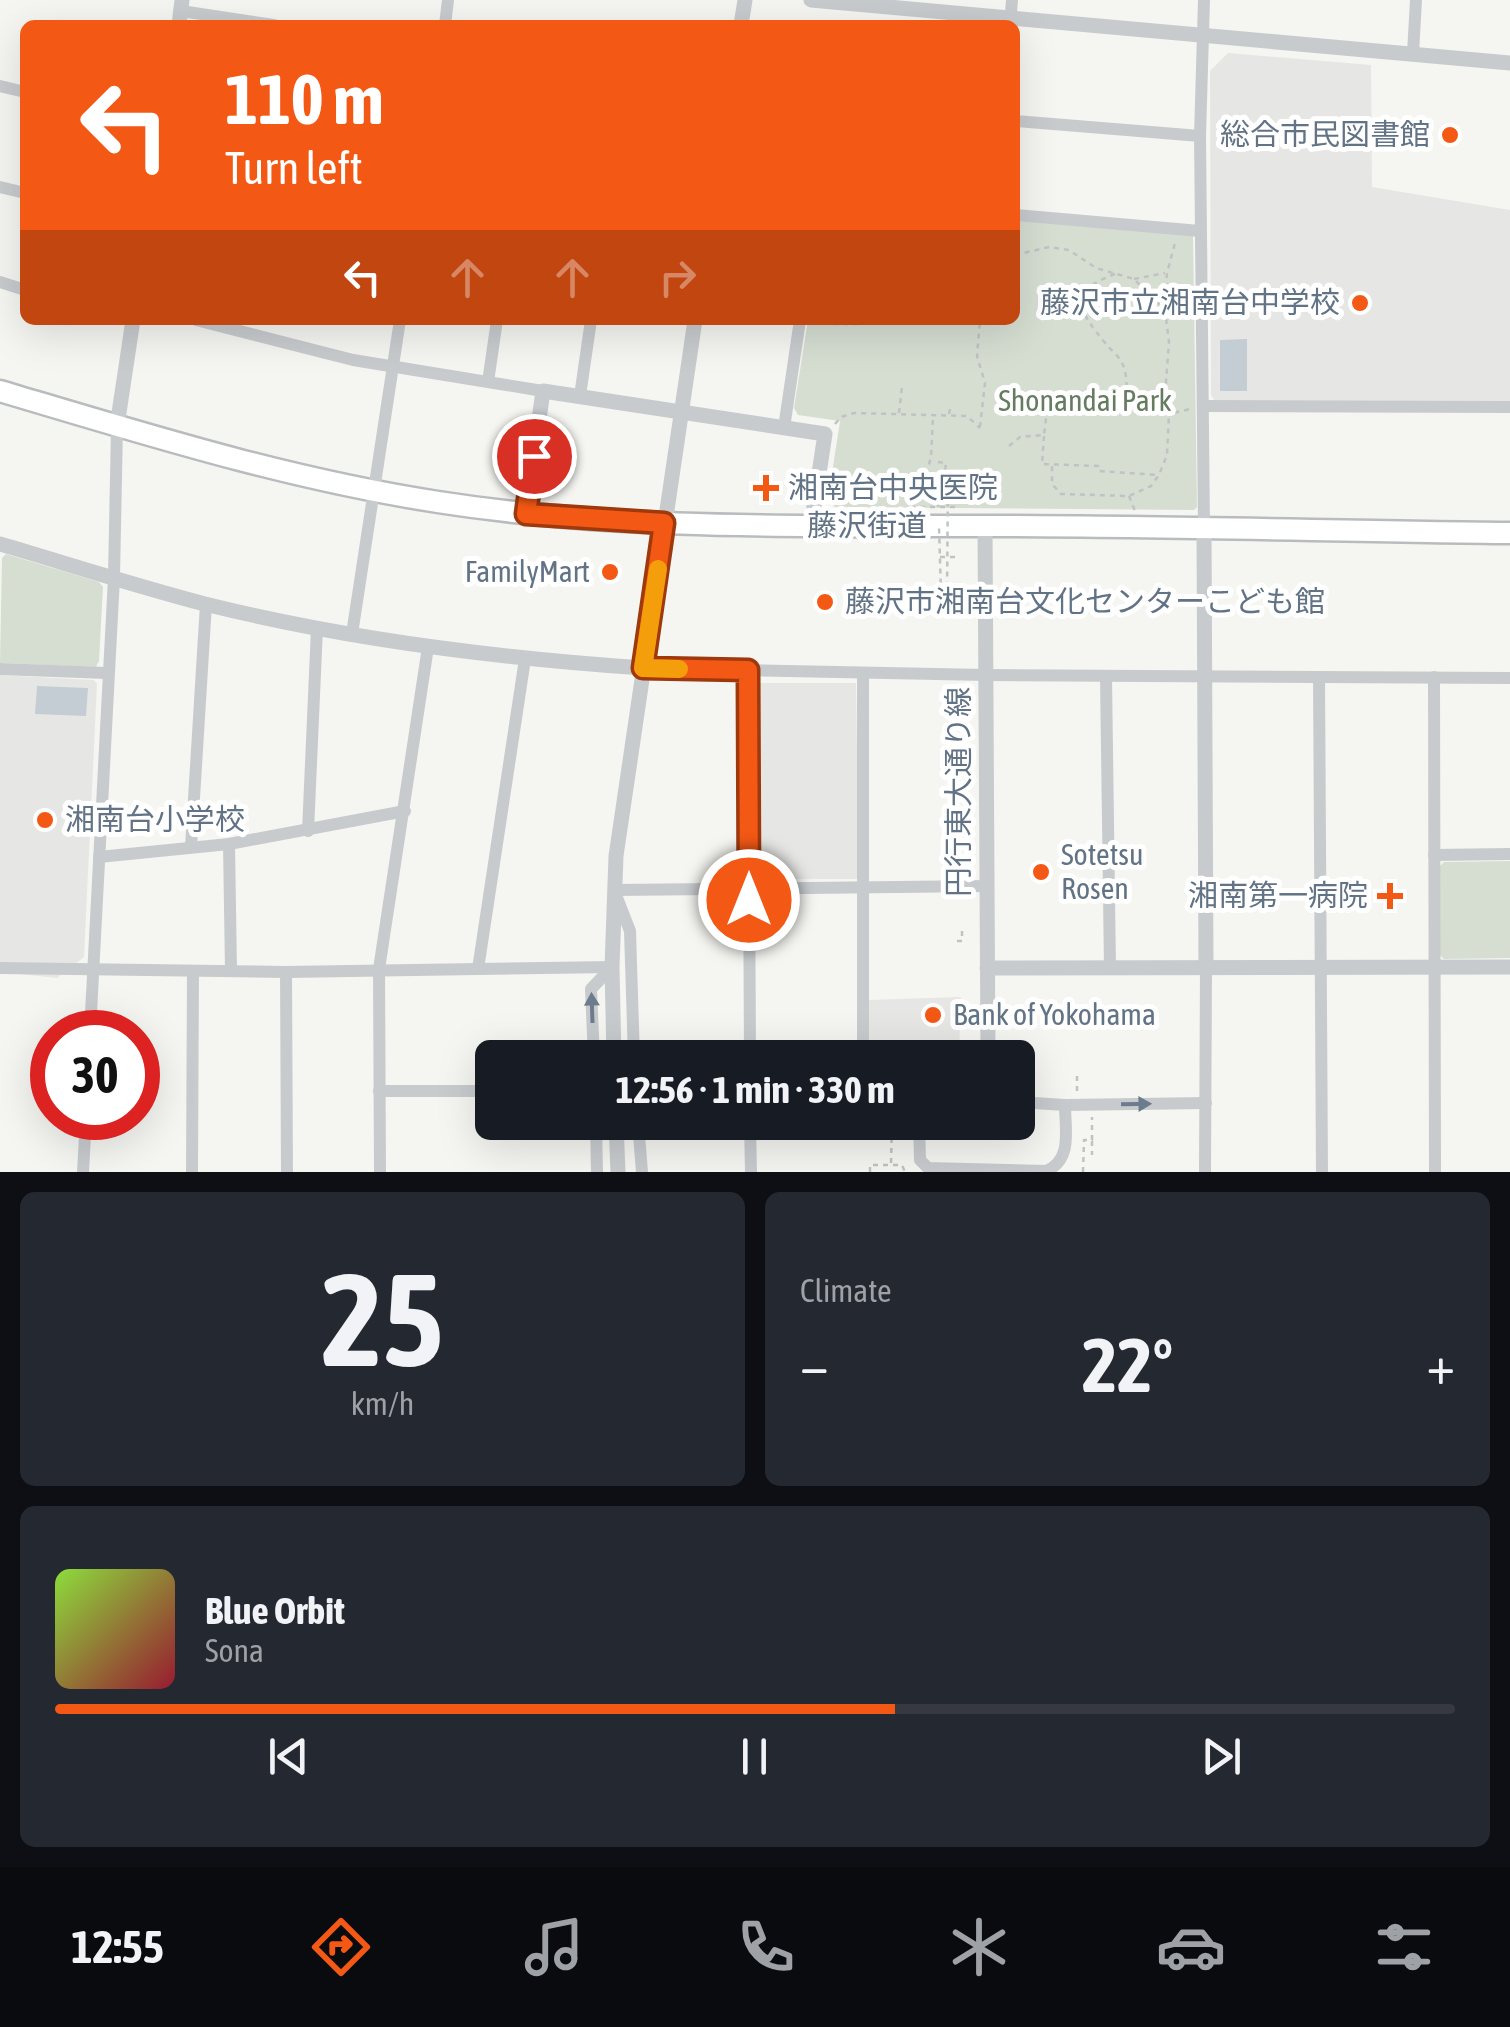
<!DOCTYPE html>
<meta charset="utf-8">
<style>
:root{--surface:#171b24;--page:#242831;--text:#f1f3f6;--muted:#9ea1a6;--line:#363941;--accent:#f35814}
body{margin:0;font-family:"Asap Condensed","Noto Sans JP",sans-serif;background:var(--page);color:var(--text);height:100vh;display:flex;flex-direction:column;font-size:38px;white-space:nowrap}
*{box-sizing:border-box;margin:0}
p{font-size:32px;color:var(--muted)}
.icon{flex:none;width:55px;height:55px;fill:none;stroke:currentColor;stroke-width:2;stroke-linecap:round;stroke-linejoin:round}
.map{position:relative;height:1172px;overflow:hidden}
.side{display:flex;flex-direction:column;gap:20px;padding:20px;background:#0d0f14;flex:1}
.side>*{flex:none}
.top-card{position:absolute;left:20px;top:20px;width:1000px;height:305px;border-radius:15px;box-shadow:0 10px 40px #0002;background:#f35814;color:#fff;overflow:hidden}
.speed{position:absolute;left:30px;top:1010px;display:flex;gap:20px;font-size:50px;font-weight:700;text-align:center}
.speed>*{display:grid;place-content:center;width:130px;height:130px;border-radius:50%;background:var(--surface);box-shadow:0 10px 40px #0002;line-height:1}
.speed .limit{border:15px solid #d22;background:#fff;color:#111}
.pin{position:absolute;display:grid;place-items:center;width:85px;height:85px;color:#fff;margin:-42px;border:5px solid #fff;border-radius:50%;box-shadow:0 2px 10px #0007}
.me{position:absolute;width:110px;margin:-55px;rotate:0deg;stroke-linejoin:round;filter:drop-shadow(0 0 8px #0008)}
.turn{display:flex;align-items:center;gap:35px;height:210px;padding:0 40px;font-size:45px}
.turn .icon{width:130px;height:130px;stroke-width:2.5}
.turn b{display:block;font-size:70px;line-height:85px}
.lanes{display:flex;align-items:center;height:95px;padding:0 40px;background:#0003;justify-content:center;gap:50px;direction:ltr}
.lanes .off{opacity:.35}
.big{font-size:75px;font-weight:700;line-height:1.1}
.side .tile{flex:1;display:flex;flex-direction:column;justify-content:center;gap:15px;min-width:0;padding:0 35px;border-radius:15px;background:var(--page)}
.side .dial{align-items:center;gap:0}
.dial b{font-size:130px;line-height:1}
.song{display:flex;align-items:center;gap:30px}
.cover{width:120px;height:120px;border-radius:15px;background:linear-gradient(135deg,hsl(90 70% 55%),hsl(350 70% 35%))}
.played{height:10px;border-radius:5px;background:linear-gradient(90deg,var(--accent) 60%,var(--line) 60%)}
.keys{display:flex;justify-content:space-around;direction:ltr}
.heat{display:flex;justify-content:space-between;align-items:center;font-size:55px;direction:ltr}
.side .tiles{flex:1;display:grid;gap:20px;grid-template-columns:1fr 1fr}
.tile:last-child{grid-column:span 2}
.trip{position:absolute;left:475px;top:1040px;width:560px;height:100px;border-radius:15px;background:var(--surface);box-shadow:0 10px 40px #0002;font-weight:700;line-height:100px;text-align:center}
.dock{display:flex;height:160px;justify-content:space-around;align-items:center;background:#090b0e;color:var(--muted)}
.dock .icon{width:70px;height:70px}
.dock .active{color:var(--accent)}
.dock b{font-size:45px;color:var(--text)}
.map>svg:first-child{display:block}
.built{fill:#e6e7e5}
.green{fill:#d6ded2}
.water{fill:#c4cdd3}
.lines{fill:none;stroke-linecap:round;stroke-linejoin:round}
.trunk-casing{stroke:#b9bcbf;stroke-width:25}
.path{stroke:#c0c2c4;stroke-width:2.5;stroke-dasharray:5 5;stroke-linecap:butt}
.minor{stroke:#c8cbce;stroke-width:12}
.tertiary{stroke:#c8cbce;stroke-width:15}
.trunk{stroke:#fff;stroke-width:20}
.path-bridge{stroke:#c0c2c4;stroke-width:2.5;stroke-dasharray:5 5;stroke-linecap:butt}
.oneway{fill:#6c7c8d}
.route-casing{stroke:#9e390d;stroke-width:25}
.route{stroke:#f35814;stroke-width:18}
.slow{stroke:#f59e0b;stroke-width:18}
.poi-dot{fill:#f35814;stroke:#fff;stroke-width:4}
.labels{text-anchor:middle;stroke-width:10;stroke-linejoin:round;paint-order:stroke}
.poi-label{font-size:30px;fill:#627386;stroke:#fff;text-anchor:start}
.park-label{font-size:30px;fill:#657c61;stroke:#fff}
.street-label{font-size:30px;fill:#627386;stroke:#fff}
</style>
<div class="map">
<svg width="1510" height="1172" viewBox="0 0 1510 1172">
<rect width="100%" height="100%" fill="#f5f6f1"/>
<g class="built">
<path d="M1228,53l143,12 1,122 138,23v192l-295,-1 -4,-6 -1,-324z"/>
<path d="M0,675l94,5 3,4 -13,273 -27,21 -57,-6z"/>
<path d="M754,683h102l3,196h-105z"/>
<path d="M961,997l-2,60h-91l-1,-57z"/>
</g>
<g class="green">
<path d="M1015,219l178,16 4,272 -3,3 -359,-3 -7,-8 12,-78 -42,-6 -4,-7 14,-88h207z"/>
<path d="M6,554l93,28 4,5 -4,74 -3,6 -96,-4 2,-105z"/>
<path d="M1510,861v97l-66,1 -4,-4v-89l4,-4z"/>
</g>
<g class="water">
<path d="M1247,339v52h-27v-51z"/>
<path d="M37,686l51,2 -2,28 -51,-2z"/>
</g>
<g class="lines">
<g class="trunk-casing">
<path id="trunk" d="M0,391c145,43 288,88 438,111 179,28 362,24 543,24 176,0 353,5 529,7"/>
</g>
<g class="path">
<path d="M1015,255l34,-8 20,3 27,18 38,11 31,31 4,32 -3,40 3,32 -2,41 -8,20 -8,11 -22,10 -68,-2 -9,-10v-20"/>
<path d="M1115,274c-48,18 -38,35 -9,70 5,6 13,12 16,19 7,14 4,33 3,48"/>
<path d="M1134,279l31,-6"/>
<path d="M1165,308l2,-35 8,-30"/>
<path d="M1041,311l44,3"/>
<path d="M813,320l20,4 1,-4"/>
<path d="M833,324h29"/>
<path d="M899,413l3,-26"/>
<path d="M949,414l2,-9"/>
<path d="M835,424l6,-7 13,-4 113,3 13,12"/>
<path d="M980,427l5,-44 -8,-27 3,-36"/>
<path d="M1044,436l-2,28 56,2 1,5 59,4"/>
<path d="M1009,446l11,-9 24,-2 3,-24 122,3 21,-5"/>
<path d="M938,462l8,1 -1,8"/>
<path d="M1129,496l6,15"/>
<path d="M910,507h49"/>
<path d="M909,510l15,-27 7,-26 2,-39"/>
<path d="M940,557h20"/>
<path d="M941,594l4,6 15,-2"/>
<path d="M957,941h5v-11"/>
<path d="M1077,1091v-18"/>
<path d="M1092,1141v14"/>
<path d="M893,1165h9l3,7"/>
<path d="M870,1172v-7h21l1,-43"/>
<path d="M1083,1172l1,-32h8v-23"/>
</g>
<g class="minor">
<path d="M181,11l93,14"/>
<path d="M445,25l3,-25"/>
<path d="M1010,25l2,-25"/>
<path d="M1413,53l3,-53"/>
<path d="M0,86l25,6"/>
<path d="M1015,121l185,15"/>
<path d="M0,187l25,6"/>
<path d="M1015,215l185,16"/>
<path d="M0,282l25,8"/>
<path d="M196,320l157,40 190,31"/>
<path d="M488,382l9,-62"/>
<path d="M580,396l11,-76"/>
<path d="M1204,406l306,1"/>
<path d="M784,428l16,-108"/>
<path d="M1204,529l-4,-393 4,-136"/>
<path d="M352,634l48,-314"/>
<path d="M643,668l343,7 524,3"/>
<path d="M0,669l106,4"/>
<path d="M748,670l2,388"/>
<path d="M863,673v385"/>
<path d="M1106,676l4,292"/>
<path d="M1319,677l3,495"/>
<path d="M1434,677l1,495"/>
<path d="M308,831l9,-203"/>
<path d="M229,844l2,127"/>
<path d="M191,847l15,-243"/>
<path d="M1434,855l76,-1"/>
<path d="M99,857l130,-13 176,-33"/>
<path d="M0,968l286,4 326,-5"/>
<path d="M478,969l47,-310"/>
<path d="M286,972l1,200"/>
<path d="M90,1032l24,-454 3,-152"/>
<path d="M594,1058l-3,-69 21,-22"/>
<path d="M634,1058l-4,-127 -16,-41 373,-4"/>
<path d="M379,1091h113"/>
<path d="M1018,1102l47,3 141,-2"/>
<path d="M596,1122l1,50"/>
<path d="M638,1122l4,50"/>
<path d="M750,1122l1,50"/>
<path d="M919,1122l1,38 8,8 118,3c27,-11 19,-42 19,-66"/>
<path d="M83,1172l3,-54"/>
<path d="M192,1172l1,-201"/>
<path d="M380,1172l-1,-203 49,-322"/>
<path d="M1205,1172l1,-204"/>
</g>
<g class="tertiary">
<path d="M811,0l699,63"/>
<path d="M179,25l3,-25"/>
<path d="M741,25l4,-25"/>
<path d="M117,426l16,-106"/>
<path d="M526,514l17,-123 282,43 -14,92"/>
<path d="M985,526l3,532"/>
<path d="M1204,529l2,439"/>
<path d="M0,544c68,20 136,42 205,60 144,36 291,54 438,64"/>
<path d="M987,968l523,-1"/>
<path d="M614,1058l-2,-91 4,-111 79,-536"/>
<path d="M616,1122l2,50"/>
</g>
<use href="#trunk" class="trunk"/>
<path class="path-bridge" d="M938,507l2,-32 5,-4 3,4 -1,120 -6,-1 -2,-68"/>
</g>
<defs><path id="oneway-solid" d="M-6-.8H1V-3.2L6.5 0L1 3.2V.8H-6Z" transform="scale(2.5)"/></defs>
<g class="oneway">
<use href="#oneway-solid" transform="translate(592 1008) rotate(-92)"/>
<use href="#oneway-solid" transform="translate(1136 1104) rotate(-1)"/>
</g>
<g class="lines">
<g class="route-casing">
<path id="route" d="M534,456l-8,58 138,9 -21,145 105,2 1,230"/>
</g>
<use href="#route" class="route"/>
<path class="slow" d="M658,569l-15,99 36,1"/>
</g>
<g class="poi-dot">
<circle cx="1450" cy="135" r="10"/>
<circle cx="1360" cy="303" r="10"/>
<path d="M761 473h10v10h10v10h-10v10h-10v-10h-10v-10h10z"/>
<circle cx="610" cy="572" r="10"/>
<circle cx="825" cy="602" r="10"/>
<circle cx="45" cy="820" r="10"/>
<circle cx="1041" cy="872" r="10"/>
<path d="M1385 881h10v10h10v10h-10v10h-10v-10h-10v-10h10z"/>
<circle cx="933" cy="1015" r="10"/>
</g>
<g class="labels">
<g class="poi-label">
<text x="1430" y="145" text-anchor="end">総合市民図書館</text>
<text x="1340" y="313" text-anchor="end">藤沢市立湘南台中学校</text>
<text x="788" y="498">湘南台中央医院</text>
<text x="590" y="582" text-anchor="end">FamilyMart</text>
<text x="845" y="612">藤沢市湘南台文化センターこども館</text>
<text x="65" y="830">湘南台小学校</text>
<text x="1061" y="865">Sotetsu<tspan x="1061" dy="34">Rosen</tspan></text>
<text x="1368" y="906" text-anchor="end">湘南第一病院</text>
<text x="953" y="1025">Bank of Yokohama</text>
</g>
<g class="park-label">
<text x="1085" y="411">Shonandai Park</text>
</g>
<g class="street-label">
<text x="867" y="536">藤沢街道</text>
<text transform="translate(959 792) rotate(-90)" y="10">円行東大通り線</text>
</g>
</g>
</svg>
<div class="speed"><div class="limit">30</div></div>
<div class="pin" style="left:534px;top:456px;background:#d93025"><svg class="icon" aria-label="arrive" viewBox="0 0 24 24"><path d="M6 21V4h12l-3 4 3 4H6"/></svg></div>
<svg class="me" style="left:749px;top:900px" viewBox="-20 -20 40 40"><circle r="17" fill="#f35814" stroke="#fff" stroke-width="3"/><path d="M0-11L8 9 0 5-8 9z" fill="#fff"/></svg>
<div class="trip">12:56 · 1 min · 330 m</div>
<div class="top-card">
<div class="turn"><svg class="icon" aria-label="left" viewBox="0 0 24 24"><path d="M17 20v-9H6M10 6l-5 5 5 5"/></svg><div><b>110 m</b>Turn left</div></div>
<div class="lanes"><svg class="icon" aria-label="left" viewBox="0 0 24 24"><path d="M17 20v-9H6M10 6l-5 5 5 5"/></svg><svg class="icon off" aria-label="ahead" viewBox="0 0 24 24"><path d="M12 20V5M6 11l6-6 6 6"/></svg><svg class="icon off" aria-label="ahead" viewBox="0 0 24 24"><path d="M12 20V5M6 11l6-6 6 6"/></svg><svg class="icon off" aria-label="right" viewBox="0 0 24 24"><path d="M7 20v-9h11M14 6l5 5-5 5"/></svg></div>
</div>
</div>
<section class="side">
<div class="tiles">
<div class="tile dial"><b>25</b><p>km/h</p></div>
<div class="tile"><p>Climate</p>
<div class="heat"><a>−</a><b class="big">22°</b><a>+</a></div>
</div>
<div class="tile">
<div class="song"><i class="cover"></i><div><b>Blue Orbit</b><p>Sona</p></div></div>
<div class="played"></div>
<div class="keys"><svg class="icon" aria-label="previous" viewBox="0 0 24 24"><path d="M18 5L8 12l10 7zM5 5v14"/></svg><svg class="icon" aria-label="pause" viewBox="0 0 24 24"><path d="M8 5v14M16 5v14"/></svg><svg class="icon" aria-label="next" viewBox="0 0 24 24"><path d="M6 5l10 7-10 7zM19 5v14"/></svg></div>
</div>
</div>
</section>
<nav class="dock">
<b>12:55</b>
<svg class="icon active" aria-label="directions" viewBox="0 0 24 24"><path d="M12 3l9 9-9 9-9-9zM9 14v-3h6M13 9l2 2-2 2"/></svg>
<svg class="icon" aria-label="music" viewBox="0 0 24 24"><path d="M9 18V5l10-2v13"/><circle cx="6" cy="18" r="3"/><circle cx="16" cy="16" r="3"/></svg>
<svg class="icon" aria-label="phone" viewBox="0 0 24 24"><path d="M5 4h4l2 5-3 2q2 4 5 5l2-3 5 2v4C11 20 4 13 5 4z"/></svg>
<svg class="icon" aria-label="climate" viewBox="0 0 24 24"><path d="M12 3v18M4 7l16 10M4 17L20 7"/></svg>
<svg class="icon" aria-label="car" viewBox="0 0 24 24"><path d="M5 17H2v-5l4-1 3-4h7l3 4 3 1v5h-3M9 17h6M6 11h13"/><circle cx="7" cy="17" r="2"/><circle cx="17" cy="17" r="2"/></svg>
<svg class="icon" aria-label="filters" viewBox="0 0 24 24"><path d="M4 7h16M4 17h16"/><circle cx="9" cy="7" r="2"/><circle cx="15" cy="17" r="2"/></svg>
</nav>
